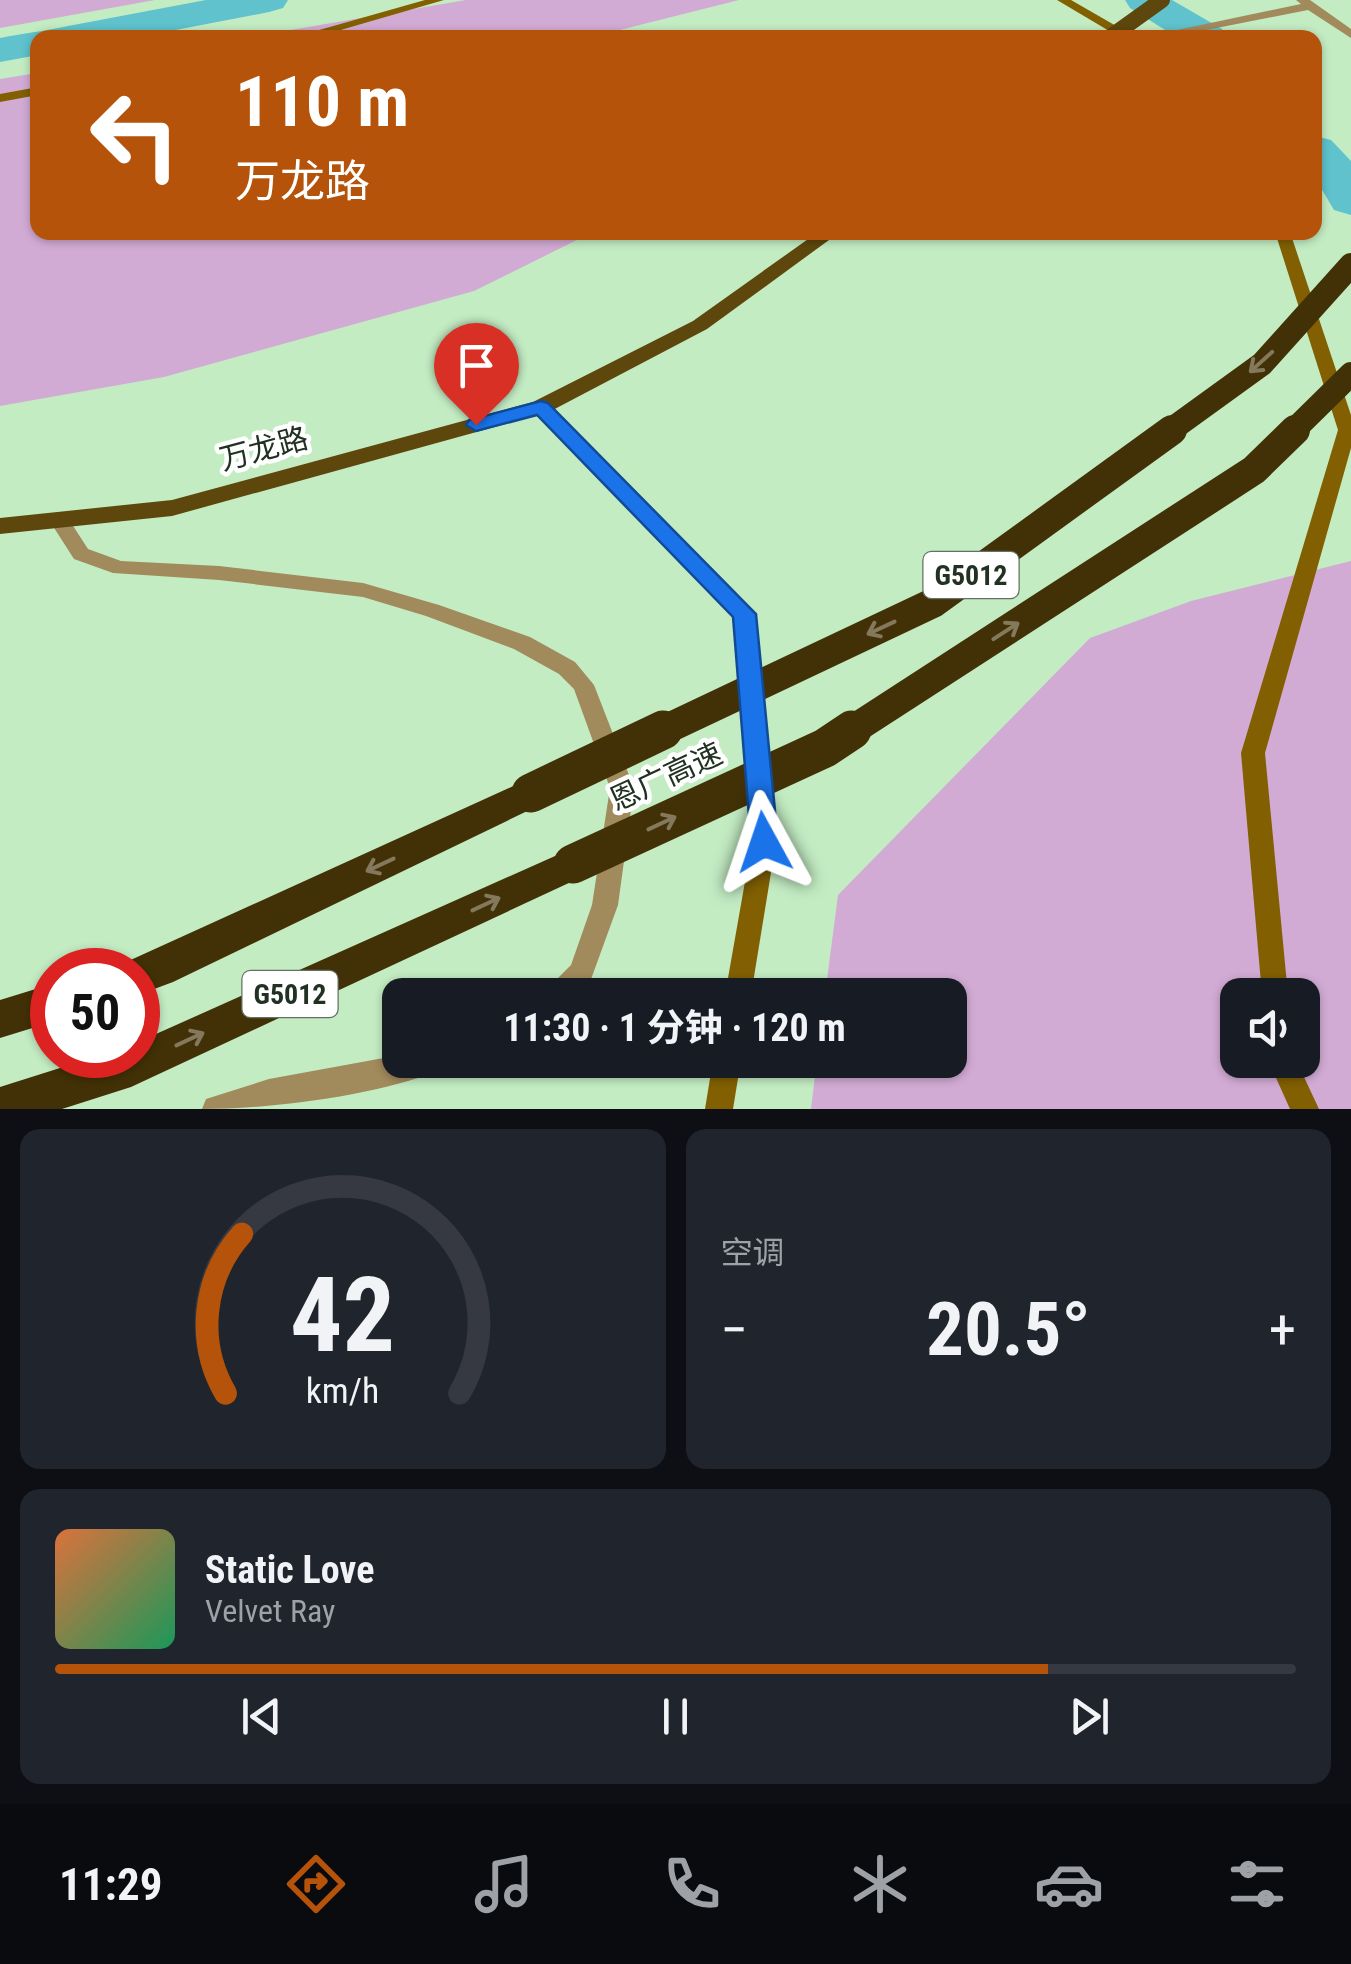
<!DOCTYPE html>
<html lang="zh">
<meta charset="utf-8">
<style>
:root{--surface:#171b24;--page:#20242c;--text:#f1f3f6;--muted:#9ea1a6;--line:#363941;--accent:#b45309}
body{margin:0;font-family:"Roboto Condensed","Noto Sans SC",sans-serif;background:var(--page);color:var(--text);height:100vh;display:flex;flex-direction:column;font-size:38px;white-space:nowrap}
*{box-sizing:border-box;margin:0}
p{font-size:32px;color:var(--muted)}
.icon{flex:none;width:55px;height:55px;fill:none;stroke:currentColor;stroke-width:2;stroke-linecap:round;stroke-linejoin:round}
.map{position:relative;height:1109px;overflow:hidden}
.details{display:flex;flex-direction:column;gap:20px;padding:20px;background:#0d0f14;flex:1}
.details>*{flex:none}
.top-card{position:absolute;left:30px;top:30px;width:1292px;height:210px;border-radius:20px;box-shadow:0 2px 8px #0004;background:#b45309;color:#fff;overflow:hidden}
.fabs{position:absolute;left:1220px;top:978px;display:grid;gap:20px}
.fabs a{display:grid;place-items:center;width:100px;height:100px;border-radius:20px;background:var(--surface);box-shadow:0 2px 8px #0004;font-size:50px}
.speed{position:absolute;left:30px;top:948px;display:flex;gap:20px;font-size:50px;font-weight:700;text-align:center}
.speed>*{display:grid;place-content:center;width:130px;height:130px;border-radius:50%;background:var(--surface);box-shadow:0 2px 8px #0004;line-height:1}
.speed .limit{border:15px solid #d22;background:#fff;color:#111}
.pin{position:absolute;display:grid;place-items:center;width:85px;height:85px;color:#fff;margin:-102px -42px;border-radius:50% 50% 50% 0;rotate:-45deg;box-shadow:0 0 10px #0007}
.pin .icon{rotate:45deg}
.me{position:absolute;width:110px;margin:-55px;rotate:355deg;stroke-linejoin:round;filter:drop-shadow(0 0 8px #0008)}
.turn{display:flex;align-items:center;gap:35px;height:210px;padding:0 40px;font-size:45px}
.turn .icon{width:130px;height:130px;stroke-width:2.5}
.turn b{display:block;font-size:70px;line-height:85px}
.big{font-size:75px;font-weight:700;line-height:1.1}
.details .card{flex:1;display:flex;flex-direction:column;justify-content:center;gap:15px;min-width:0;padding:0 35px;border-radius:20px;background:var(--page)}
.details .dial{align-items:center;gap:0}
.dial svg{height:260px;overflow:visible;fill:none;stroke:var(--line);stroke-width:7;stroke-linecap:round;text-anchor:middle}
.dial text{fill:var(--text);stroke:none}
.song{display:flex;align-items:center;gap:30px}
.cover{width:120px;height:120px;border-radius:15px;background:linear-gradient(135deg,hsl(20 70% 55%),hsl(150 70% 35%))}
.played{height:10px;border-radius:5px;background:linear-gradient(90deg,var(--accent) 80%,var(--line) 80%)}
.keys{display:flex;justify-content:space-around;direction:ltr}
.heat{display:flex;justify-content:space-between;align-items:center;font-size:55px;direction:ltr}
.details .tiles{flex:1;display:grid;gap:20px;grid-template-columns:1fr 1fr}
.card:last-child{grid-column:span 2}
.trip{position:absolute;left:382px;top:978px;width:585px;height:100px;border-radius:20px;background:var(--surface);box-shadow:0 2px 8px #0004;font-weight:700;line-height:100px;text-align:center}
.tabs{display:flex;height:160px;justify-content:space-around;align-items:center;background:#090b0e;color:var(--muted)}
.tabs .icon{width:70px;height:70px}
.tabs .selected{color:var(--accent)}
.tabs b{font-size:45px;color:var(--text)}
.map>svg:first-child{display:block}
.green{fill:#d2abd4;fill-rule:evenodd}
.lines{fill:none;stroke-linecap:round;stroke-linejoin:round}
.river{fill:#5fc2cc;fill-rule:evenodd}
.street{fill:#a18a5c;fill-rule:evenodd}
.secondary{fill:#826001;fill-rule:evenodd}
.primary{fill:#5e470c;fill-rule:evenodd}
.highway{fill:#423106;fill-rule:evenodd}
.primary-bridge{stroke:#5e470c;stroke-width:16}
.highway-bridge-far2{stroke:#423106;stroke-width:24}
.highway-bridge-far1{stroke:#423106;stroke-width:30}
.highway-bridge{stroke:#423106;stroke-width:39}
.oneway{stroke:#84795d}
.route{fill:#1a73e8;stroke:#114b97;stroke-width:2.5}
.labels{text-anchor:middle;stroke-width:9;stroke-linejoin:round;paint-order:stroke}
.shield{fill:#fff;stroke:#647064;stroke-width:2.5}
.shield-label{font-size:28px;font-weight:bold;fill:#223222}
.street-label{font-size:30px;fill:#223222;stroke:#fff}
</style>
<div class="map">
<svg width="1351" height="1109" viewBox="0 0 1351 1109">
<rect width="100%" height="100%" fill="#c3ecc3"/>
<g class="green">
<path d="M0,0h155l-155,28z"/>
<path d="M466,0h273l-147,37 -348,1z"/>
<path d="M37,73l1,159 553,1 -117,58 -310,86 -164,29v-327z"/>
<path d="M1351,561v548h-540l6,-49h133v-65h-125l13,-100 252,-257 101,-37zM1238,995h64v65h-64z"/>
</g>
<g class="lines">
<g class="river">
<path d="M206,0h82l-5,8 -14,4 -135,26h-96v17l-38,7v-24c25,-5 46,-7 68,-12z"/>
<path d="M1125,0h47l50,29 6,9h-50l-48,-30z"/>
<path d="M1315,136l16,4 20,21v54l-17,-5 -19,-32z"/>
</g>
<g class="street">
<path d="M1296,0h14l41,29v9l-43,-28 -142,28h-27l162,-34z"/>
<path d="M59,513l7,2 22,34 33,12 98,5 144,17 76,22 91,32 45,25 19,23 40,103 -16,117 -28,77 -13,13h-31l4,-9 21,-21 21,-60 18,-117 -36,-99 -15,-15 -45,-25 -88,-33 -63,-19 -144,-17 -106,-7 -39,-14 -25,-39z"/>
<path d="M400,1055v5h44l-4,10c-64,26 -170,39 -238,39l4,-10 63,-20z"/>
</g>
<g class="secondary">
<path d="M425,0h19l-131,38h-22z"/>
<path d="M1057,0h14l66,38h-16z"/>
<path d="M38,87v8l-38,7v-8z"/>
<path d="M1275,232h15l61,183v33l-86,305 23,242h-26l-21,-242 97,-323z"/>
<path d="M541,401l6,2 207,211 22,228 -25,153h-26l27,-153 -18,-225 -199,-206 -3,-4 3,-4z"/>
<path d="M713,1060h28l-8,49h-28z"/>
<path d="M1268,1060h28l23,49h-29z"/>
</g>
<path class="primary" d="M818,232h22l-133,97 -158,83 -377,104 -172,18v-16l172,-18 361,-98 160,-81z"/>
<g class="highway">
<path d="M531,778l13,5 5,10 -5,10 -371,179 -35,13v-25h-17l3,-7z"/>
<path d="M573,848l13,5 6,11 -6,11 -455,212 -69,22h-62v-22l101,-32h37v-13z"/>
<path d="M52,984v38l-52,16v-38z"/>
</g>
<path class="primary-bridge" d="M1109,38l53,-38"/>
<g class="highway-bridge-far2">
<path d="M1168,432l94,-68 89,-99"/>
<path d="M1292,432l59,-58"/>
</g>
<g class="highway-bridge-far1">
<path d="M658,733l275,-130 239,-173"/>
<path d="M848,733l406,-263 41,-40"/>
</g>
<g class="highway-bridge">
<path d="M531,793l132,-63"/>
<path d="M573,864l252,-116 27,-18"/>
</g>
</g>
<defs><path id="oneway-shaft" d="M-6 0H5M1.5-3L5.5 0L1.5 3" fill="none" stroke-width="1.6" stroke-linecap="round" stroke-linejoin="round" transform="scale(2.5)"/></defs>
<g class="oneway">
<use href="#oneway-shaft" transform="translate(1261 362) rotate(138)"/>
<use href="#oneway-shaft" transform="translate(881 628) rotate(155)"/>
<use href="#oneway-shaft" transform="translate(1006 631) rotate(-33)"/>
<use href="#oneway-shaft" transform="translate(662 823) rotate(-25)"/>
<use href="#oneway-shaft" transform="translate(380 865) rotate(155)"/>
<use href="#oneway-shaft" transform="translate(486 904) rotate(-25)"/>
<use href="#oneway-shaft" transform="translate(190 1039) rotate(-25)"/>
</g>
<path class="route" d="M541,401l7,2 208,211 22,228 -4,9 -10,3 -9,-3 -4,-9 -18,-225 -196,-202 -61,16 -10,-6 3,-5z"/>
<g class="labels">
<g class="shield">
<rect x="923.5" y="552" width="95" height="46" rx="8"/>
<rect x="242.5" y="971" width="95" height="46" rx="8"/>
</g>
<g class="shield-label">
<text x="971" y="585">G5012</text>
<text x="290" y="1004">G5012</text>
</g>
<g class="street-label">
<text transform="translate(264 449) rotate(-15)" y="10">万龙路</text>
<text transform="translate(666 777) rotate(-25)" y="10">恩广高速</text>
</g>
</g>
</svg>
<div class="fabs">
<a><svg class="icon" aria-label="sound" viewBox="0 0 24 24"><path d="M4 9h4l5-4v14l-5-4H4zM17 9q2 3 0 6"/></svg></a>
</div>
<div class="speed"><div class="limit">50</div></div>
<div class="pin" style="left:476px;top:425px;background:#d93025"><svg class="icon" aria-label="arrive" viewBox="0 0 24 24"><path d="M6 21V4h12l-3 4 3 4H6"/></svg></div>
<svg class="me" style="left:764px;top:842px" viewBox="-20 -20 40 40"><path d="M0-17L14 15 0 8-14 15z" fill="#1a73e8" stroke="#fff" stroke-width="4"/></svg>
<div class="trip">11:30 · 1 分钟 · 120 m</div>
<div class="top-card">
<div class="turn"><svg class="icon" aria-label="left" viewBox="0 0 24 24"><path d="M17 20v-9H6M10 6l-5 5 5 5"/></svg><div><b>110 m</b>万龙路</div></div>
</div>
</div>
<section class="details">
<div class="tiles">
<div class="card dial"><svg viewBox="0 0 100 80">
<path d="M14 69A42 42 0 1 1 86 69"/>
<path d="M14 69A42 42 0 0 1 19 20" stroke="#b45309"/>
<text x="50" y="56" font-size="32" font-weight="700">42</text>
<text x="50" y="72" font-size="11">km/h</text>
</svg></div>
<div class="card"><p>空调</p>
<div class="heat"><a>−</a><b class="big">20.5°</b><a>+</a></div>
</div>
<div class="card">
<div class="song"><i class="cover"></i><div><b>Static Love</b><p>Velvet Ray</p></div></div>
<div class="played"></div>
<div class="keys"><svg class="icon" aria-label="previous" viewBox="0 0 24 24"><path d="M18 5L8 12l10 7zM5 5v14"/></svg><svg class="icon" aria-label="pause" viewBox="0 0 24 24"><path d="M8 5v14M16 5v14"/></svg><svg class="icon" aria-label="next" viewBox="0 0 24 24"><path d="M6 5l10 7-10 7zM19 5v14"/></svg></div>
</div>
</div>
</section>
<nav class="tabs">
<b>11:29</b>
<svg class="icon selected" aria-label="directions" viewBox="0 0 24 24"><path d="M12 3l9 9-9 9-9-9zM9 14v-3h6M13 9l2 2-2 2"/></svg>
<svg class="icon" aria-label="music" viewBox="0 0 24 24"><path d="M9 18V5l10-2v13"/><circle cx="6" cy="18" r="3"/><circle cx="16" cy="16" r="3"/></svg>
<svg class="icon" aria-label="phone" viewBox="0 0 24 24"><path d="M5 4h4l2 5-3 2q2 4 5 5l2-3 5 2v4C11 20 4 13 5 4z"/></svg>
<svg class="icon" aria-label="climate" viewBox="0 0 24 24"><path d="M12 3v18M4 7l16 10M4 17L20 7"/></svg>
<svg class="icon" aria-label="car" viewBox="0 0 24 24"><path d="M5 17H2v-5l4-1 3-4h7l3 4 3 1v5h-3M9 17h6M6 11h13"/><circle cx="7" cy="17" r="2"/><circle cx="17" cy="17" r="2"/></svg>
<svg class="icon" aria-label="filters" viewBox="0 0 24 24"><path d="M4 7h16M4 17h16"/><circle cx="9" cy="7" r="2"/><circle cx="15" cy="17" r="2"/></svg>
</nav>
